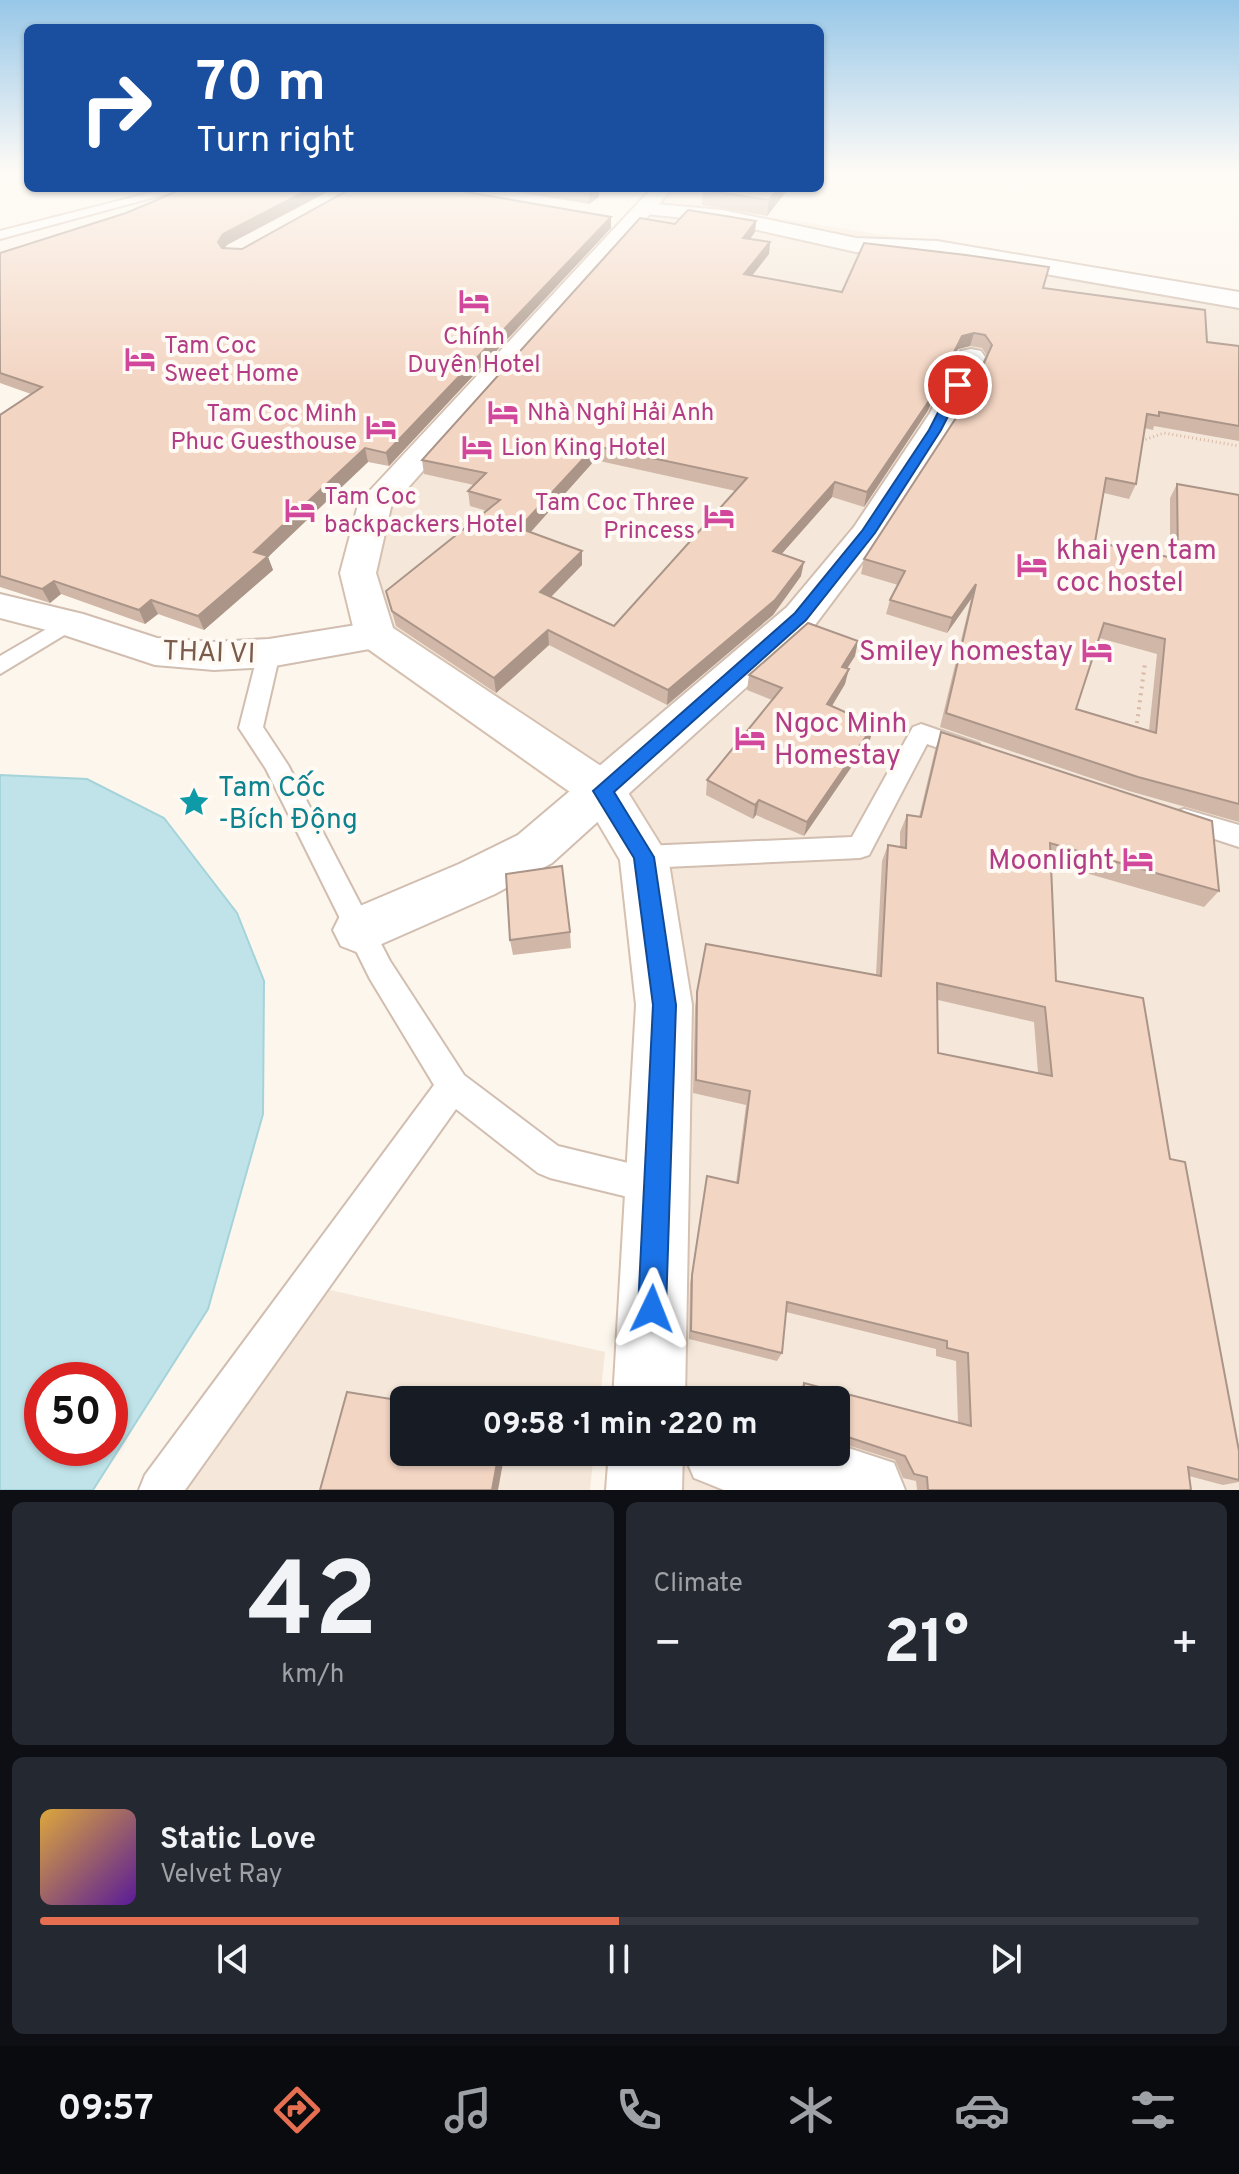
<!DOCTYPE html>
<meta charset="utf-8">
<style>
:root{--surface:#171b24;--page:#242831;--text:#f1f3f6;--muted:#9ea1a6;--line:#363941;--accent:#e76f51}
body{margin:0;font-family:Overpass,sans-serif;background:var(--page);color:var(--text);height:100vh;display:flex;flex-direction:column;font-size:30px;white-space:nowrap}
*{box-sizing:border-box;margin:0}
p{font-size:26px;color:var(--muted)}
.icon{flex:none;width:44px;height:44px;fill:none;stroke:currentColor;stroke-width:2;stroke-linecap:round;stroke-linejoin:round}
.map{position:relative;height:1490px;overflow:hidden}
.details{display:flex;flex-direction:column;gap:12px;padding:12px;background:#0d0f14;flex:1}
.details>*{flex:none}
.top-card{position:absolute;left:24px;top:24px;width:800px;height:168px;border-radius:12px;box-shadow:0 2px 6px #0004;background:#1a4fa0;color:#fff;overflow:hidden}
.speed{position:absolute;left:24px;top:1362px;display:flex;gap:16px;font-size:40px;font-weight:700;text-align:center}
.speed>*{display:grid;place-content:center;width:104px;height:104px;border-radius:50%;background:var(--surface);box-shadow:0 2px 6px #0004;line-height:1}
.speed .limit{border:12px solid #d22;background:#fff;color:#111}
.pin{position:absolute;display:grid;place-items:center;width:68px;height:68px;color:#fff;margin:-34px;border:4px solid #fff;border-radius:50%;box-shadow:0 2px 8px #0007}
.me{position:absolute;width:88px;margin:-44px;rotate:2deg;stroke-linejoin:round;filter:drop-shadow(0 0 6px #0008)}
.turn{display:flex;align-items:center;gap:28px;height:168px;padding:0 40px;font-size:36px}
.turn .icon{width:104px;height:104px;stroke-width:2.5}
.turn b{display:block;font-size:56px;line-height:68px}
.big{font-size:60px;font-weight:700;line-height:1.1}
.details .card{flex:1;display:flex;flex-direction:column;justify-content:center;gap:12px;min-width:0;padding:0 28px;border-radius:12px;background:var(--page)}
.details .dial{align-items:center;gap:0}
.dial b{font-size:104px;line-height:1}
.song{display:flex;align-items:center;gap:24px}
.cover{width:96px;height:96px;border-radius:12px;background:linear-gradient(135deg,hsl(40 70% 55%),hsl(270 70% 35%))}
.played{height:8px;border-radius:4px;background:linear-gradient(90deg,var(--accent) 50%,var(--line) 50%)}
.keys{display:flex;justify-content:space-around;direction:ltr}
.heat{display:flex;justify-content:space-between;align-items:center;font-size:44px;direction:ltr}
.details .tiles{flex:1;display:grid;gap:12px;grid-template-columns:1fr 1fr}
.card:last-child{grid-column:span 2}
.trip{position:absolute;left:390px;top:1386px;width:460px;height:80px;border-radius:12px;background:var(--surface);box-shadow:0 2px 6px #0004;font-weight:700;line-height:80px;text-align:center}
.tabs{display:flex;height:128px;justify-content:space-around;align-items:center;background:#090b0e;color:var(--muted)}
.tabs .icon{width:56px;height:56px}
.tabs .current{color:var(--accent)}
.tabs b{font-size:36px;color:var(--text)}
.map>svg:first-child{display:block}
.residential{fill:#f5e8da}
.water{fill:#bfe3e8;stroke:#a5d3da;stroke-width:2;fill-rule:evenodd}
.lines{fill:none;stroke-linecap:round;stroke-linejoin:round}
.service-casing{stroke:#d1beb0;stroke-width:4}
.minor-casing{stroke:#d1beb0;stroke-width:4}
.secondary-casing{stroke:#d6c0b0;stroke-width:4}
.path-far1{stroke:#d9b8a5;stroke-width:3;stroke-dasharray:1 3;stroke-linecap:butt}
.path{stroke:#d9b8a5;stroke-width:4;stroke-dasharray:2 5;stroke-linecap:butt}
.service{fill:#fff;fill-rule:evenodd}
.minor{fill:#fff;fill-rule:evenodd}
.secondary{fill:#fff;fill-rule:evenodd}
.wall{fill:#d1b7a8;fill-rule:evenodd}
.shaded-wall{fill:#aa9588}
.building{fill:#f3d5c3;stroke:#aa9588;stroke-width:2;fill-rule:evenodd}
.route{fill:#1a73e8;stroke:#114b97;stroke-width:2}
.labels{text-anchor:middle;stroke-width:8;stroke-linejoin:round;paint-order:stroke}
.far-hotel-label{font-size:24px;fill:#b23c85;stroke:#fffaf3;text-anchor:start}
.hotel-label{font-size:28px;fill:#b23c85;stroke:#fffaf3;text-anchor:start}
.street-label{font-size:28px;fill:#7a5c4d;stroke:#fffaf3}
.culture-label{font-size:28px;fill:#0d838f;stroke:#fffaf3;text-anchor:start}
</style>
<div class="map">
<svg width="1239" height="1490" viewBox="0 0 1239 1490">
<rect width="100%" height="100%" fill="#fdf6ec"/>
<g class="residential">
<path d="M674,188h55l-14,20 524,84v1198h-595l2,-38h190v-52h-187l-5,-543 -41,-66 -214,-153 -31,-65 30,-68z"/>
<path d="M308,1285l297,67 -5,48h-196v52h190l-4,38h-430z"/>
</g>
<path class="water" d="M0,775l87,4 77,39 73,95 27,68 -1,133 -55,195 -115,181h-93zM42,1380h68v68h-68z"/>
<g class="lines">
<g class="service-casing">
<g id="service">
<path d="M169,188h19l-188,51v-8z"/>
<path d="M69,616l7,2 4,5 -4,5 -76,46v-18z"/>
<path d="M269,646l8,2 3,5 -17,74 25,38 102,196 74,114 94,71 99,24 12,5 5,12 -5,12 -12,5 -107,-26 -12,-5 -82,-64 -271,381h-46l6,-15 289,-390 -64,-106 -104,-210 -27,-41 19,-75 3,-5z"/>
<path d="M921,724l58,20 3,6 -3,6 -9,3 -43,-15 -58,111 -9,3 -216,10 -9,-3 -4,-8 4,-8 9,-3 208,-9 61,-110z"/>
<path d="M1184,809l55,16v22l-64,-21 -4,-7 4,-7z"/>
</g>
</g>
<g class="minor-casing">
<g id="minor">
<path d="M644,203l78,7 134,28 81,3 302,51v16l-302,-53 -81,-3 -134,-30 -85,-9 -4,-4z"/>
<path d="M971,349l10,2 4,6 -25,56 -76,120 -69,92 -263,238 -57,31 -118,52 -18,7 -18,-7 -8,-16 8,-16 118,-50 59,-29 269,-228 67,-80 76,-114 27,-56 4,-6z"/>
<path d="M0,594l83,20 74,24 57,4 55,-3 106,-17 14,4 6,9 -6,9 -14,4 -106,19 -55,3 -59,-5 -97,-32 -58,-15z"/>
<path d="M836,1444l58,19 11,27h-181l-30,-12 -11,-26h153z"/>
</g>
</g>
<g class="secondary-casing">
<g id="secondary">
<path d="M652,188h21l-282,319 -15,66 17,55 226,150 49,79 24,148 -7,395h-72l23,-395 -16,-145 -33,-56 -226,-160 -6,-9 -15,-62 18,-68 5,-7z"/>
<path d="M609,1452h74l-1,38h-76z"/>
</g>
</g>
<path class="path-far1" d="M1138,442l26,-9 75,13"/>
<path class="path" d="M1136,730l9,-67"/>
<use href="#service" class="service"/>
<use href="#minor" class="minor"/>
<use href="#secondary" class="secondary"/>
</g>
<g class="wall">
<path d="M491,188h108v9l-10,7z"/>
<path d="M789,188l-22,28 -65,-11 1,-15z"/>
<path d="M611,217v11l-222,238 -21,-4 -100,95 5,13 -69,60 -46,-16 -13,10 -84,-30 -11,9 -50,-16v-172l31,-21 -31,-11v-130l227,-8 -3,4h18z"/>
<path d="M756,221l-1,11 -5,7 20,3 -1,12 -17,22 90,16 201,-4 164,54 32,4v95l-85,-15 -1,4 -9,-2 -8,56 -7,15 -25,-6 -9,49 75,15v-59l7,-14 62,11v327l-110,-31 -189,-64 31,-128 -24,34 -61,-19 4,-14 8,-15 -37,-11 3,-15 103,-158 20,-45 -5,-8 -12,-2 -12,3 -31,63 -63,95 -32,-10 -51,57 20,22 -28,39 -106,90 -118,-60 -53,48 -100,-67 -10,-35 101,-80 -17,-5 -2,-15 6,-6 -50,-11 -2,-14 253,-236zM595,460l141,31 -122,135 -63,-29 31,-32v-14l-52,-19zM1099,638l58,16 -8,76 -73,-21z"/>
<path d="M855,656l-8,13 -2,15 -13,22 38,34 -66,96 -48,-21 -3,4 -47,-24 1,-15 65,-80 -25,-10 2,-15z"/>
<path d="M941,732l278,159 -15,16 -153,-44 5,118 114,178 69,292v31l-16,3 -34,-9 2,14h-274l-1,-9 -13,-3 -8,-18 -54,-17 -5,4v-47h-38v-10l6,-7 154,40 -2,-62 -20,-5v-7l-150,-37 -4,41 -5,8 -88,-22 1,-55 17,-108 29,7 10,-78 -53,-12 2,-85 2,-16 179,-17 6,-114 6,-16 12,2v-15l7,-17 12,2 16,-67zM938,1000l96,22 4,51 -100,-20z"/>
<path d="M570,932l1,16 -58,7 -3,-15z"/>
</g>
<g class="shaded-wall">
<path d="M312,188h23l-108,57 -6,8 -3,-11 5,-8z"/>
<path d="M597,188h2v9l-10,7v-10z"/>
<path d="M779,188h10l-22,28 2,-16z"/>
<path d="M611,217v11l-222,238 -3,-13z"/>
<path d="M756,221l-1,11 -13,18 1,-12z"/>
<path d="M770,242l-1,12 -26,33 1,-13z"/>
<path d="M974,333l-4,13 -12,3 -31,63 -63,95 3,-15 95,-156z"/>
<path d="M595,446v14l-74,83 -2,-15z"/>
<path d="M365,448l3,14 -100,95 5,13 -69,60 -6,-14 56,-64z"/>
<path d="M835,482l-3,15 -61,69 2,-15z"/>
<path d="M582,551v14l-41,42 -1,-15z"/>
<path d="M804,562l-3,14 -28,39 -106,90 1,-15z"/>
<path d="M54,581l7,13 -11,9 -8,-14z"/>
<path d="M976,584l-5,15 -24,34 5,-15z"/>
<path d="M151,600l7,14 -13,10 -6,-14z"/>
<path d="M548,630l1,15 -53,48 -2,-15z"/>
<path d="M858,641l-3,15 -17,26 4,-15z"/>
<path d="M849,669l-4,15 -21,35 3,-15z"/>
<path d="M874,725l-4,15 -66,96 3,-14z"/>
<path d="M759,800l-3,15 -3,4 2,-14z"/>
<path d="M499,1452h6l-7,38h-6z"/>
</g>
<g class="building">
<path d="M185,188h127l-89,46 -5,8 4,6 20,1 110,-61h91l168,29 -225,236 -21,-5 -111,104 14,4 -70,60 -47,-16 -12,10 -85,-29 -12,8 -42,-13v-161l42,-28 -42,-14v-120l126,-40z"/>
<path d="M552,188h45l-8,6z"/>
<path d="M705,188h74l-10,12 -66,-10z"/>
<path d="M688,210l68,11 -13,17 27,4 -26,32 98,18 22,-49 102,12 83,12 -6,21 162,22 2,32 32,4v80l-80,-14v4l-12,-2 -11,70 -30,-6 -11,64 83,17 -1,-75 62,11v309l-101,-27 -192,-64 30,-129 -24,34 -62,-18 15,-29 -41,-12 103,-158 25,-56 -7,-10 -11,-2 -12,3 -31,62 -64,94 -32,-10 -62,69 31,11 -29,38 -107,90 -120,-60 -54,48 -102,-67 -6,-20 114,-91 -32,-9 18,-18 -64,-13 218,-242 35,6zM595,446l152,32 -133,148 -74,-34 42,-41 -63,-23zM1104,623l61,16 -9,94 -80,-24z"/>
<path d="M808,623l50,18 -16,26 7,2 -22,35 47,21 -67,97 -48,-22 -4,5 -48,-25 75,-92 -33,-13z"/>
<path d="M941,732l271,89 7,70 -169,-48 6,138 87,17 27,161 15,3 54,289v29l-51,-13 3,23h-263l-1,-13 -13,-3 -9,-18 -60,-20 -4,8h-5v-44h-32v-17l167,43 -3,-73 -21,-5v-7l-160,-39 -5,51 -91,-22 1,-56 15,-99 31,7 12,-92 -54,-11 1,-88 9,-48 175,32 7,-131 18,3 1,-33 14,2zM937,983l108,24 7,69 -114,-23z"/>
<path d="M562,866l8,66 -60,8 -4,-66z"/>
<path d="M347,1392l57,9v51h95l-7,38h-172z"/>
</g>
<linearGradient id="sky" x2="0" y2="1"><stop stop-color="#97c7e8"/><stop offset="0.45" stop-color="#fefbf6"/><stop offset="1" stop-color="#fefbf6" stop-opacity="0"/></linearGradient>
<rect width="1239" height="381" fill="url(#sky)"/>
<path class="route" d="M958,381l6,4 -23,45 -66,103 -69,87 -192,172 40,65 22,148 -10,304 -4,10 -10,4 -10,-4 -4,-10 15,-304 -19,-147 -41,-67 202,-178 67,-82 67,-101 23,-45z"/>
<defs>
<g id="hotel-bare" transform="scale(2.4)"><path d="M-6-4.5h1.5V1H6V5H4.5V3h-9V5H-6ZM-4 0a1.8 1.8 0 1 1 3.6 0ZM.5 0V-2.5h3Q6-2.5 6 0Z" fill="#d1479c" stroke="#fffaf3" stroke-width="2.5" paint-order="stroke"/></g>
<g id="sight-bare" transform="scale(2.4)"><path d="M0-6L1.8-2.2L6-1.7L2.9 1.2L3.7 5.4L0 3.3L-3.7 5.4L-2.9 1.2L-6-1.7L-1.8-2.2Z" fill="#0f9aa8" stroke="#fffaf3" stroke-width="2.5" paint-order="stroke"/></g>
</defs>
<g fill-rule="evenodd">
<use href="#hotel-bare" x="474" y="301"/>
<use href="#hotel-bare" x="140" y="359"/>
<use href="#hotel-bare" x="503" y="412"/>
<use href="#hotel-bare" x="381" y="427"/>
<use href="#hotel-bare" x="477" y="447"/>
<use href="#hotel-bare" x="300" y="510"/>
<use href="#hotel-bare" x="719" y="516"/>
<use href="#hotel-bare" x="1032" y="565"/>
<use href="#hotel-bare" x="1097" y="650"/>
<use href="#hotel-bare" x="750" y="738"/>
<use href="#sight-bare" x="194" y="802"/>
<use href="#hotel-bare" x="1138" y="859"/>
</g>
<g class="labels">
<g class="far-hotel-label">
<text x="474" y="344" text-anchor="middle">Chính<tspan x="474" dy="28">Duyên Hotel</tspan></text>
<text x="164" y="353">Tam Coc<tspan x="164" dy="28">Sweet Home</tspan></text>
<text x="527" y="420">Nhà Nghỉ Hải Anh</text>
<text x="357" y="421" text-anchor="end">Tam Coc Minh<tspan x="357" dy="28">Phuc Guesthouse</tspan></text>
<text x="501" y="455">Lion King Hotel</text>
<text x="324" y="504">Tam Coc<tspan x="324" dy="28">backpackers Hotel</tspan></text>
<text x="695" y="510" text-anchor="end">Tam Coc Three<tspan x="695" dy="28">Princess</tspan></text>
</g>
<g class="hotel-label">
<text x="1056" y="559">khai yen tam<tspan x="1056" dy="32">coc hostel</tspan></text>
<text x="1073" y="660" text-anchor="end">Smiley homestay</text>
<text x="774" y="732">Ngoc Minh<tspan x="774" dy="32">Homestay</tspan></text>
<text x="1114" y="869" text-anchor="end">Moonlight</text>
</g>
<g class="street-label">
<text transform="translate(209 651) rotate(2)" y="10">THAI VI</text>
</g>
<g class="culture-label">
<text x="218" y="796">Tam Cốc<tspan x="218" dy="32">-Bích Động</tspan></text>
</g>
</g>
</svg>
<div class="speed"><div class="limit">50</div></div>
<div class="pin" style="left:958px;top:385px;background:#d93025"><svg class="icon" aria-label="arrive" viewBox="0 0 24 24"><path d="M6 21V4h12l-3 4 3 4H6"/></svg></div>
<svg class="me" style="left:652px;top:1309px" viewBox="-20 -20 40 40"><path d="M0-17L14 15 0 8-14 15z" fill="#1a73e8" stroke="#fff" stroke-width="4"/></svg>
<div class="trip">09:58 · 1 min · 220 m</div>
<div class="top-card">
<div class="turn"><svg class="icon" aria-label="right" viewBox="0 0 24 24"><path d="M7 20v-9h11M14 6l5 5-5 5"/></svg><div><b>70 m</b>Turn right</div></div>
</div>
</div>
<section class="details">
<div class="tiles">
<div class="card dial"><b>42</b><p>km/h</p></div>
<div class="card"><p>Climate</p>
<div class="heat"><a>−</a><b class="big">21°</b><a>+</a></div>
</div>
<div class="card">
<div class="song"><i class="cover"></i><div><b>Static Love</b><p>Velvet Ray</p></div></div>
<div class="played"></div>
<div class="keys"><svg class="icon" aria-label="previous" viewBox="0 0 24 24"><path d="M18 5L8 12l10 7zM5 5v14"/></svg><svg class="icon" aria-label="pause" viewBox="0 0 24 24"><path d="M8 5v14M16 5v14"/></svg><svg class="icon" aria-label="next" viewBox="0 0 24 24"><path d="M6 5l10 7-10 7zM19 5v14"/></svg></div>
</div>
</div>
</section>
<nav class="tabs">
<b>09:57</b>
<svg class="icon current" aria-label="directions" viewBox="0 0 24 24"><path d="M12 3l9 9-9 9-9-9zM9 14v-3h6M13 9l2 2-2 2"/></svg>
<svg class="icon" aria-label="music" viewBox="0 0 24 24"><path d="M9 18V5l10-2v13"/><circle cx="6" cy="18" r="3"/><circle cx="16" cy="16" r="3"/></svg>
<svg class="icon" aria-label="phone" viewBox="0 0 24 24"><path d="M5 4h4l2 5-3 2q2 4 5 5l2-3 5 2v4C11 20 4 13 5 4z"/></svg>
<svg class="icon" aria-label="climate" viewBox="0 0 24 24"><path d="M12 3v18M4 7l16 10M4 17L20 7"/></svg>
<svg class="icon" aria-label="car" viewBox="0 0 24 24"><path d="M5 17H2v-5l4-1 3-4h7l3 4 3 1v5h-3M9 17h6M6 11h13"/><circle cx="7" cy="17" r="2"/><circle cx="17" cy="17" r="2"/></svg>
<svg class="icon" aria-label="filters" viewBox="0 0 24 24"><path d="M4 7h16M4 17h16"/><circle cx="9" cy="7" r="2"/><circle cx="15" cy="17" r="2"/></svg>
</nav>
